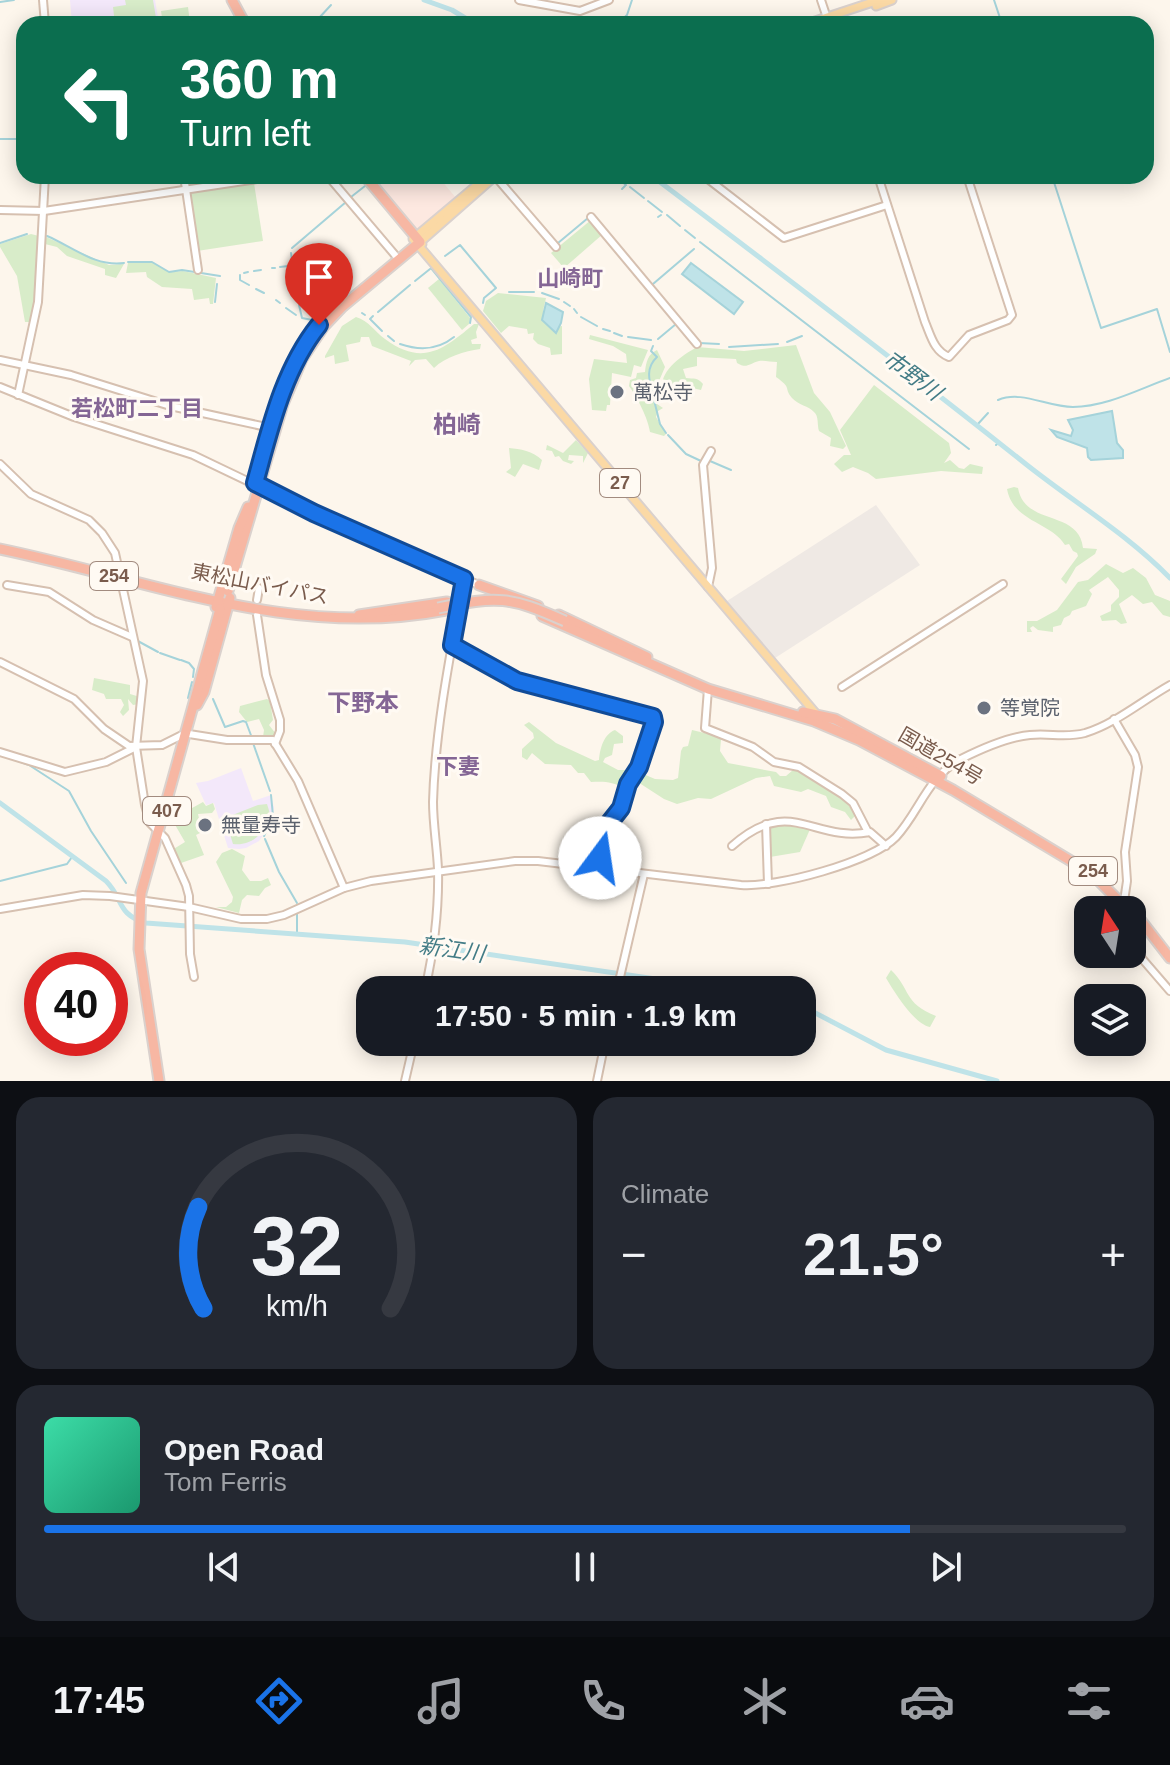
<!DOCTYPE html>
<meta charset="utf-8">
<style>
:root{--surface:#171b24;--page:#242831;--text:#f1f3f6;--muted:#9ea1a6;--line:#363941;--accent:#1a73e8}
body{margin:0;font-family:Helvetica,"Noto Sans JP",sans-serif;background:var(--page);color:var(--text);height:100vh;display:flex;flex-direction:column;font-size:30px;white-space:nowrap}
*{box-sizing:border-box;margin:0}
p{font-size:26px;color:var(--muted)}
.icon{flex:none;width:44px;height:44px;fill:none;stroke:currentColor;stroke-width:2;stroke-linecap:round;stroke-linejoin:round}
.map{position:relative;height:1081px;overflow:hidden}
.side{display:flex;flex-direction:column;gap:16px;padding:16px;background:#0d0f14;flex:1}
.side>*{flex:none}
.banner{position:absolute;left:16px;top:16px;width:1138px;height:168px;border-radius:24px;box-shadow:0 4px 20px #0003;background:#0b6e4f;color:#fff;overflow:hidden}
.needle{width:52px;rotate:348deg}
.buttons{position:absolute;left:1074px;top:896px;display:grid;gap:16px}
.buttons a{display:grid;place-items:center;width:72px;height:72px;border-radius:16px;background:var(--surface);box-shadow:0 4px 20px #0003;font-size:40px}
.speed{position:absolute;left:24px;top:952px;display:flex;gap:16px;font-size:40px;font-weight:700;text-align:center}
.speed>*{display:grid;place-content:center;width:104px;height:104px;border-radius:50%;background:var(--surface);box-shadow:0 4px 20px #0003;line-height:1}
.speed .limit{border:12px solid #d22;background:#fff;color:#111}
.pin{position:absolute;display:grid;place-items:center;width:68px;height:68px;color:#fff;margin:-82px -34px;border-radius:50% 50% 50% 0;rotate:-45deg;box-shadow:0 0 8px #0007}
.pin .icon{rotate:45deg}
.me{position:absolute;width:88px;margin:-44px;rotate:14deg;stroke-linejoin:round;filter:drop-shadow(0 0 6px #0008)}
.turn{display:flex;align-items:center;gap:28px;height:168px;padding:0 32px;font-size:36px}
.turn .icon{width:104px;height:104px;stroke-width:2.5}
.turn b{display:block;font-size:56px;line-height:68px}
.big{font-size:60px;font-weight:700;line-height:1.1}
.side .card{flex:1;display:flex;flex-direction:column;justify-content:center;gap:12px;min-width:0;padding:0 28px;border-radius:24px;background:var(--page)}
.side .dial{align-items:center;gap:0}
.dial svg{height:208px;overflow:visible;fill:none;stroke:var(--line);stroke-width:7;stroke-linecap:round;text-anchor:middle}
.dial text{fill:var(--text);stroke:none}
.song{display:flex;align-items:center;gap:24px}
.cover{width:96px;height:96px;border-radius:12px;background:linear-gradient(135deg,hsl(160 70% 55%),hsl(160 70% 35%))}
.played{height:8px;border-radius:4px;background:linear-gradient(90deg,var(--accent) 80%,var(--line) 80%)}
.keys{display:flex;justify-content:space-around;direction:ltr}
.heat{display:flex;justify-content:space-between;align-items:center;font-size:44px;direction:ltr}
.side .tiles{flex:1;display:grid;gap:16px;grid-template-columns:1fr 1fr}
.card:last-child{grid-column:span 2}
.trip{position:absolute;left:356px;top:976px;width:460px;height:80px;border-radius:24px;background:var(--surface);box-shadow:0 4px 20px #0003;font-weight:700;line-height:80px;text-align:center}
.menu{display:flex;height:128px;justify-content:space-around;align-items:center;background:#090b0e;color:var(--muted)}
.menu .icon{width:56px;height:56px}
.menu .selected{color:var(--accent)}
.menu b{font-size:36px;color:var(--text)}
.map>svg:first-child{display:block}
.commercial{fill:#fde8e0}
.industrial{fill:#efe9e4}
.education{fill:#f3e8fa}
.green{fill:#d8ecc9}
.water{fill:#bfe3e8;stroke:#a5d3da;stroke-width:2}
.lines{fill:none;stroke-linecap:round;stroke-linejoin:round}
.stream{stroke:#a5d3da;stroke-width:2}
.river{stroke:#bfe3e8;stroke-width:5}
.secondary-casing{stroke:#d6c0b0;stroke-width:10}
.primary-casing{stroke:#dad1cd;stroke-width:11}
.highway-casing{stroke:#dad1cd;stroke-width:13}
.secondary{stroke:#fff;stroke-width:6}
.primary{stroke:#fbd9a5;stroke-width:7}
.highway{stroke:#f7b7a3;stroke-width:9}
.highway-bridge-casing{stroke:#dad1cd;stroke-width:13;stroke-linecap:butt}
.highway-bridge{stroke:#f7b7a3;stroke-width:9}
.route-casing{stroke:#114b97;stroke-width:20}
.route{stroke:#1a73e8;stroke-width:14}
.worship-dot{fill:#6b7280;stroke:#fffaf3;stroke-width:3}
.labels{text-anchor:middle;stroke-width:6;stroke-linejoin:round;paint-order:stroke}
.shield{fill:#fffaf3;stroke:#a28b7f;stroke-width:2}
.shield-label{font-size:18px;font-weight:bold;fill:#7a5c4d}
.worship-label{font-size:20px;fill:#5b616d;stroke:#fffaf3;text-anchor:start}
.street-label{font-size:20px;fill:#7a5c4d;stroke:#fffaf3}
.neighbourhood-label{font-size:22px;font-weight:bold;fill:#846695;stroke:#fffaf3}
.water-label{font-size:22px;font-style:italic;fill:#437c86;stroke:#fffaf3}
.quarter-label{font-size:24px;font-weight:bold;fill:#846695;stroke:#fffaf3}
</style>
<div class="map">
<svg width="1170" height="1081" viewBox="0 0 1170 1081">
<rect width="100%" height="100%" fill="#fdf6ec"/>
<path class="commercial" d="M377,176h39l25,4 15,18 -37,31 -6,-1 -41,-48z"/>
<path class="industrial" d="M876,505l44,60 -145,93 -48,-57z"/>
<g class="education">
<path d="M70,0h85l4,24h-87z"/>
<path d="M241,768l12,33 18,-6 3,13 -4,17 -11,16 -13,7 -7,1 -11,-1 -14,-45 -8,2 -10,-22 12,-2z"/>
</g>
<g class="green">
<path d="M125,0h28l4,24h-42l-2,-17 13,-2z"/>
<path d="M188,7l2,16 -27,1 -2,-13z"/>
<path d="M254,183l9,58 -66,10 -7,-59z"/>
<path d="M591,220l12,14 -39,34 -13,-15z"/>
<path d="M31,234l8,2 -7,86h-7l-8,-46 -17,-29v-3z"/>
<path d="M46,237l63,28 15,-1 -8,14 -11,-3v-6l-38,-13 -10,-9 -12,-3z"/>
<path d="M152,262l17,10 14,-1 33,7 -3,26h-3l-1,-6 -15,2 -2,-11 -30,-2 -15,-10 -1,-5 -20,1 2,-10z"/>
<path d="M439,279l31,39 -1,6 -7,6 -34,-42z"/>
<path d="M498,293l48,5c-3,13 -7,23 6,30l10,-2v28l-11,1 -1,-7 -12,-4 -5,-5 1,-6 -6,1 -1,-5 -18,-3 -8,7 -18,-22 3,-10z"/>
<path d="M356,317c13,4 18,14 29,22 38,28 59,10 89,-15h5l-3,8 1,6 -6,2 1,4h9l-1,5c-15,2 -35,8 -46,19l-8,-9 -11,1 -6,6 2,-5 -39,-15 -3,-9h-8l-1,5 -14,3 3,16 -14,3 -1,-9 -9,3v-2l17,-30z"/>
<path d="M590,335l58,15 -7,17 -7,-2 -3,12 -19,-4 -2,32h-3l-1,6 -14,-1 -3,-31 5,-20 33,4 -1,-9 -13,-8 -24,-7z"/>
<path d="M796,345l18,48 16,19 16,34 -3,3 -13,-3 1,-8 -12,-7c-2,-6 0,-15 -5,-19 -5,-6 -16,-7 -22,-14 -9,-11 1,-9 -16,-21l1,-15c-6,0 -13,-2 -18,-1 -11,3 -12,8 -22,2l-1,-4 -39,-2v9l-14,3 3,9c8,1 11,-1 17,6l-2,6 -17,-4 -22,5c-3,-20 19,-35 35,-44l47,4z"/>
<path d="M657,350l8,17 -6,14 1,14 -7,4 -5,-13 -2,2 8,14 9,6 -5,3 -2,6 10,17 -2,2 -14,-4c-2,-14 -13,-35 -21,-46l1,-6 6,-2 1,-5 8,-1c1,-10 3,-18 12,-22z"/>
<path d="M874,385l75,58 2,10 -7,10 6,-3 9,8 5,1 6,-5 13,3 -1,7 -41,-3 -65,8 -8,-6 -15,-6 -11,5 -8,-8 10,-9h7l-11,-25z"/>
<path d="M576,440l12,13 -5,10v-7l-14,-1 -1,5 6,1 -3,3 -8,-3 -4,-5 -4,1 -3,-6 -6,-1 1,-5 16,8z"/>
<path d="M509,448c11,1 24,3 33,12l-3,10 -16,-6 -8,13 -9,-5 5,-4z"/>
<path d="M1014,487l4,1c7,39 61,21 65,60l14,1 -2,5 -19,13 -10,17 -5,-5 17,-23 -1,-3 -4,-2 -4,-7 -4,1c-14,-23 -52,-23 -58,-56z"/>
<path d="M1106,564l17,9 10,-5 13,10 9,17 15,6v16l-7,-2 -11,-13 -9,2 -11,-9 -13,9 8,19 -6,1 -5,-4 -14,1 -2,-5 11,-5v-6l8,-8v-7l-11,-13 -19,13 3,4 -6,12 -14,5 -2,4 -6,3 -3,7 -8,2v5l-15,-2 -5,-4 -3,2 2,4h-5v-11h10l20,-11 21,-28 10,-2z"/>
<path d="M94,678l36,7v9l10,3 -1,7 -6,1 -5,-6 1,11 -6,6 -3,-4 4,-7 -3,-6h-15l-2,-5 -12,-4z"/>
<path d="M267,699l3,2 3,19 -4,5 7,9 -1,3h-12l1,-7 -5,-11 -12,3 -8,-10 1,-6z"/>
<path d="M529,722l27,21 39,18 4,-1c1,-12 5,-26 16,-30l8,6v7l-9,1 -2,11 -7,3 -2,4 15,8h16l21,9 18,1 5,-2 3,-27 2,-4 5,-1 4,-16 25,6 4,3 -1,12 8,12 48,9 4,4h6l7,-6 6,1c24,15 45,21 56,45l-4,4 -6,-8 -14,-5 -5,-11 -18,-7 -7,3 -27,-6 -4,-10 -14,2 -45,21 -13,-1 -21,6 -13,-5 -34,-22 -6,11c-11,-6 -19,-7 -33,-6l-7,-9h-6l-7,-8 -26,-1 -13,-11 -5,7 -5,-3v-8l12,-11 -1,-5 -9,-8z"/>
<path d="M203,802l3,4 7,-3 2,6 -3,4 -14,1 4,18 -6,3 8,20 -23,8 -9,-13 13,-8 -11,-19 5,-3 -5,-2z"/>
<path d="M267,804l4,13c-8,17 -19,29 -38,27l-8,-26 33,-13z"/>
<path d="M788,823l23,4 -11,25 -30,5 -1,-30z"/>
<path d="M232,849l13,7 -3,14 8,11h11l7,-3 3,7 -6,3 -6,8 -12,-1 -5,5 -3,13 -23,-6h10l6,-5 1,-5 -17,-35 6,-9z"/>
<path d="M891,970c20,19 12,33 45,46l-6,11c-16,-3 -35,-34 -44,-49z"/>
</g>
<g class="water">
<path d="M691,263l52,39 -9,12 -52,-40z"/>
<path d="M546,303l17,9 -2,11 -5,10 -14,-13z"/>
<path d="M1112,411l5,32 6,7v8l-32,2 -3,-3 -1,-9 -30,-11 -6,-7 20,6 2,-6 -5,-10z"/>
</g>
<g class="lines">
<g class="stream">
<path d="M994,0l8,24"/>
<path d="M0,2l14,-2"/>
<path d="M300,19l19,-1 12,-13"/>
<path d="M617,24l10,-9 5,-15"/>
<path d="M0,139h18"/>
<path d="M23,139h1"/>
<path d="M438,176h7"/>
<path d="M615,176l11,9"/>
<path d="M1052,176l49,152 56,-19 13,43"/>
<path d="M630,187l14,11"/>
<path d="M622,189l3,-3"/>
<path d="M351,197l14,-11"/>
<path d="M648,201l14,11"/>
<path d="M667,215l13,11"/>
<path d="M658,217l3,-2"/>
<path d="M685,230l10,8"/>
<path d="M47,236c26,11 48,31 77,27"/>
<path d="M700,242l269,207"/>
<path d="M0,243l27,-9"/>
<path d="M558,243l30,-25"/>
<path d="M292,248l54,-46"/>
<path d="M291,253l4,29"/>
<path d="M445,256l15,-11 36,43 -12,10 -1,5"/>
<path d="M128,262h24l17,10 13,-2 38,6"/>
<path d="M280,267l8,-1"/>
<path d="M272,268h3"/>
<path d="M431,268l40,49 -1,6"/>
<path d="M254,271l7,-1"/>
<path d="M244,273l4,-1"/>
<path d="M240,275v5l9,5"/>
<path d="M415,281l15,-12"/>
<path d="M653,284l41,-35"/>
<path d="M296,286l2,14"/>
<path d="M256,289l8,4"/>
<path d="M509,292h25"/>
<path d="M542,293l17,6"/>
<path d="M276,300l4,3"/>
<path d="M215,302l2,-18"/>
<path d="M564,302l6,4"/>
<path d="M299,305l3,13 15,3"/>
<path d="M286,308l10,7"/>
<path d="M574,309l3,4"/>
<path d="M378,312l32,-27"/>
<path d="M362,313l3,2"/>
<path d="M581,317l16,9"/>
<path d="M370,319l3,-3"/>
<path d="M371,320l11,11"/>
<path d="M603,329l7,2"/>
<path d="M614,333l8,3"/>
<path d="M388,336l6,5"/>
<path d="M628,337l23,3"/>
<path d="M658,339l18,-15"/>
<path d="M787,342l15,-6"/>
<path d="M699,343l20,1"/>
<path d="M400,344c20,7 38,6 54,-7"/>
<path d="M653,346l-2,5 6,6c-13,12 -7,26 -3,41"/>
<path d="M729,347l49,-3"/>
<path d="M654,400l6,24 6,9"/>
<path d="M998,400c24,-10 49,7 75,7 33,0 66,-18 97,-29"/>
<path d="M977,425l11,-12"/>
<path d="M668,435l18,19 15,7"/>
<path d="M996,445l3,-3"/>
<path d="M710,461l21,9"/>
<path d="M136,640l22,12"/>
<path d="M160,653l20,7"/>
<path d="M181,660l8,3 5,6 -1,8"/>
<path d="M188,698l4,-16"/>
<path d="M213,699l12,28 18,-6 3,1 6,16"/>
<path d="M253,743l17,48"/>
<path d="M12,759l17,6 40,26 22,40 35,52"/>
<path d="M264,836l9,-20 -2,-21"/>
<path d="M265,839l14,33 18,31"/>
<path d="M0,881l67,-17 5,-7"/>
<path d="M297,933v-20"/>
</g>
<g class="river">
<path d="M424,0l28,10 23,14"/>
<path d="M652,176c126,95 252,191 375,289 48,38 100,69 143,113"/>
<path d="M0,803l106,78c18,18 10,33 40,42l259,19 271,40 73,2 21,6"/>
<path d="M802,1006l84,44 111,31"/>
</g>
<g class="secondary-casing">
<g id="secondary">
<path d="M43,0l2,24"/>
<path d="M519,0l61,11 29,-11"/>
<path d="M821,0l8,24"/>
<path d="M266,24l3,-2"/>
<path d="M184,176l14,94"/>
<path d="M328,176l67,79"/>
<path d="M495,176l61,71"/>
<path d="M704,176l80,62 103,-33"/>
<path d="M878,176l47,146c6,14 9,29 24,35l20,-22 39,-15 4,-5 -45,-139"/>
<path d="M0,210l44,1 233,-35"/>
<path d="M591,217l106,127"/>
<path d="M0,360l71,15 99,31 101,22"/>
<path d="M0,387l74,30 119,38 121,58 165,72"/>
<path d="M18,395l20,-93 7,-126"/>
<path d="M0,464l31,30 58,26 13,13 13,20 28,128 -7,66 9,58 5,18 15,15 21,47 3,11 1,58 4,23"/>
<path d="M7,585l42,7 44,28 39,17"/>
<path d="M708,587l4,-19 -9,-103 8,-14"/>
<path d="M257,600l2,-12"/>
<path d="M257,615l9,60 14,45v11l-5,13"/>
<path d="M452,645l65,36 136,36 1,5 -15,45 -11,17 -7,24 -22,28 -2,8 5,25"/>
<path d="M0,662l74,37 30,30 25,17 33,-1 22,-11"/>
<path d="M842,687l161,-103"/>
<path d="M708,689l-3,39 48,19 21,15 25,5 43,27 11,9 15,29"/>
<path d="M1114,719l21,36 3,12 -13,85 2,29 -4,27"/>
<path d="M189,734l38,6h46l25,41 46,107"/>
<path d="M0,752l65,20 41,-10 30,-15"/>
<path d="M766,824l2,60"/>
<path d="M732,846c59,-52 80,-3 138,-14l16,14"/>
<path d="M0,909l83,-14 27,1 79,11 52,12h26l17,-4 60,-27 27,-7 144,-20h23l203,24c34,3 131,-23 155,-48 24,-26 31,-60 65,-78 20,-10 47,-22 69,-24 19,-2 36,3 55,-2 30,-9 58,-33 85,-48"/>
<path d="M1132,947l38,44"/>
<path d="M425,990c9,-40 14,-80 13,-121 -1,-22 -5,-45 -5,-67 2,-73 18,-152 31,-223"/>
<path d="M617,990l27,-116"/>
<path d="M405,1081l9,-39"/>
<path d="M597,1081l8,-39"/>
</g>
</g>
<g class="primary-casing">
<g id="primary">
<path d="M876,6l16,-6"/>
<path d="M806,24l73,-24"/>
<path d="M488,176l-75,63 404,476"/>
<path d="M422,244l-2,-2 75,-66"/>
</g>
</g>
<g class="highway-casing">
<g id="highway">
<path d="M232,0l13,24"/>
<path d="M0,549c150,31 292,91 446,61"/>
<path d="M479,585l59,21"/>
<path d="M228,591l55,-187 19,-45 22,-33 18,-19 78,-65 -55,-66"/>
<path d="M216,607l23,-79 9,-21"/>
<path d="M359,615l88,-13"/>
<path d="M559,615l88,42"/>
<path d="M542,616l166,73 106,32 45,19 94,50 118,71 28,20 29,29"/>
<path d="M197,705l7,-13 26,-94"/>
<path d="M803,712l32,7 106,57"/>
<path d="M1128,904l42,54"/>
<path d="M159,1081l-20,-132 2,-56 79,-284"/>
</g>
</g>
<use href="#secondary" class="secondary"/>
<use href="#primary" class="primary"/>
<use href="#highway" class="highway"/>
<g class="highway-bridge-casing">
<path id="highway-bridge" d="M438,608c60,-12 71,-12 127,13"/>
</g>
<use href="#highway-bridge" class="highway-bridge"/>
</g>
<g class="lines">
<g class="route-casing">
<path id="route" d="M319,325c-36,45 -49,104 -64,158l59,30 150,66 -12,66 65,36 136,36 1,5 -15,45 -11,17 -7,24 -22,28 1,22"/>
</g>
<use href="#route" class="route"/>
</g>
<g class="worship-dot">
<circle cx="617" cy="392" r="8"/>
<circle cx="984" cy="708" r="8"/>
<circle cx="205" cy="825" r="8"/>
</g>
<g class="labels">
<g class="shield">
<rect x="600" y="469" width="40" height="28" rx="6"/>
<rect x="90" y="562" width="48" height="28" rx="6"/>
<rect x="143" y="797" width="48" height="28" rx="6"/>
<rect x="1069" y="857" width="48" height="28" rx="6"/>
</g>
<g class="shield-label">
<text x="620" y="489">27</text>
<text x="114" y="582">254</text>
<text x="167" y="817">407</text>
<text x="1093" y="877">254</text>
</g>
<g class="worship-label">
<text x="633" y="399">萬松寺</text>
<text x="1000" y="715">等覚院</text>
<text x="221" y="832">無量寿寺</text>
</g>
<g class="street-label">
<text transform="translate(260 584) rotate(11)" y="7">東松山バイパス</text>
<text transform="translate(941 756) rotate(30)" y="7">国道254号</text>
</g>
<g class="neighbourhood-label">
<text x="570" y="286">山崎町</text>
<text x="137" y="416">若松町二丁目</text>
<text x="458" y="774">下妻</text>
</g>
<g class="water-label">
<text transform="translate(913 375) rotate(37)" y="8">市野川</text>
<text transform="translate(452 949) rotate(8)" y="8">新江川</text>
</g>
<g class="quarter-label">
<text x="457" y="433">柏崎</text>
<text x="363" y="711">下野本</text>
</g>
</g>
</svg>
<div class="buttons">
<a><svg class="needle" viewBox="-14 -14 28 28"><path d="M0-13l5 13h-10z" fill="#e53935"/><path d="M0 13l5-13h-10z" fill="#9ea1a6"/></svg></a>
<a><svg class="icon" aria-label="layers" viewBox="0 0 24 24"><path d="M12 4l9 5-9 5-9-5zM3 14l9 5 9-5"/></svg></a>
</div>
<div class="speed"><div class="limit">40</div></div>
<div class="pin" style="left:319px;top:325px;background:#d93025"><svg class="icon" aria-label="arrive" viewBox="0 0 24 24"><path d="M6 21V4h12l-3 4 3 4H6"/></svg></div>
<svg class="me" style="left:600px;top:858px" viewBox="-20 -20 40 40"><circle r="19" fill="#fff"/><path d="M0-13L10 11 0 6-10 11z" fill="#1a73e8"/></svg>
<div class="trip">17:50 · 5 min · 1.9 km</div>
<div class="banner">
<div class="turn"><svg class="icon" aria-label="left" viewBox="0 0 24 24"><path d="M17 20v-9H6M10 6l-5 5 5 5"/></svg><div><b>360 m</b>Turn left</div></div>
</div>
</div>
<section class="side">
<div class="tiles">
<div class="card dial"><svg viewBox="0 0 100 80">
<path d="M14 69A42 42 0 1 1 86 69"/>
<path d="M14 69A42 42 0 0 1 12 30" stroke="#1a73e8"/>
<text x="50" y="56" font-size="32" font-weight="700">32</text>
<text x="50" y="72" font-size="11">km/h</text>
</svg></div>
<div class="card"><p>Climate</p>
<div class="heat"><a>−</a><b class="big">21.5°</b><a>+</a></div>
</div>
<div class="card">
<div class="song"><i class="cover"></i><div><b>Open Road</b><p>Tom Ferris</p></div></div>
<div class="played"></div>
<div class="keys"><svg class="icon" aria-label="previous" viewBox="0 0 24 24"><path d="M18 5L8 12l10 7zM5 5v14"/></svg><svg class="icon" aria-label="pause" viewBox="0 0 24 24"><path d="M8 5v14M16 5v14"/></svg><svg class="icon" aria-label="next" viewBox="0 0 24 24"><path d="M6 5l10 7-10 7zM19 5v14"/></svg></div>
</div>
</div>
</section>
<nav class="menu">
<b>17:45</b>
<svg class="icon selected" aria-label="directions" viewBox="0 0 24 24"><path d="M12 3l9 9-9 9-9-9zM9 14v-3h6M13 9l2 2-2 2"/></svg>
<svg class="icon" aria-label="music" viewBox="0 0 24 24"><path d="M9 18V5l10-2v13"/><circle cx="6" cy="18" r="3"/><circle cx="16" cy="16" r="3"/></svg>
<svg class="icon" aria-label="phone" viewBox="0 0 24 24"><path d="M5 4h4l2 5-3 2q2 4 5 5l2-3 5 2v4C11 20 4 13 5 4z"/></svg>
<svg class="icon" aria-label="climate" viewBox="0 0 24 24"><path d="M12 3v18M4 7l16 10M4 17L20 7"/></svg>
<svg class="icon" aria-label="car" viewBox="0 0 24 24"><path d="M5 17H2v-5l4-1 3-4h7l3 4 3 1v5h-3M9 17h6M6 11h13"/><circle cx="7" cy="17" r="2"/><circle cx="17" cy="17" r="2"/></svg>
<svg class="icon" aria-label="filters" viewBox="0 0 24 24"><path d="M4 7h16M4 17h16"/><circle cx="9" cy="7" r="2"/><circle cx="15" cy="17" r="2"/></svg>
</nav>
